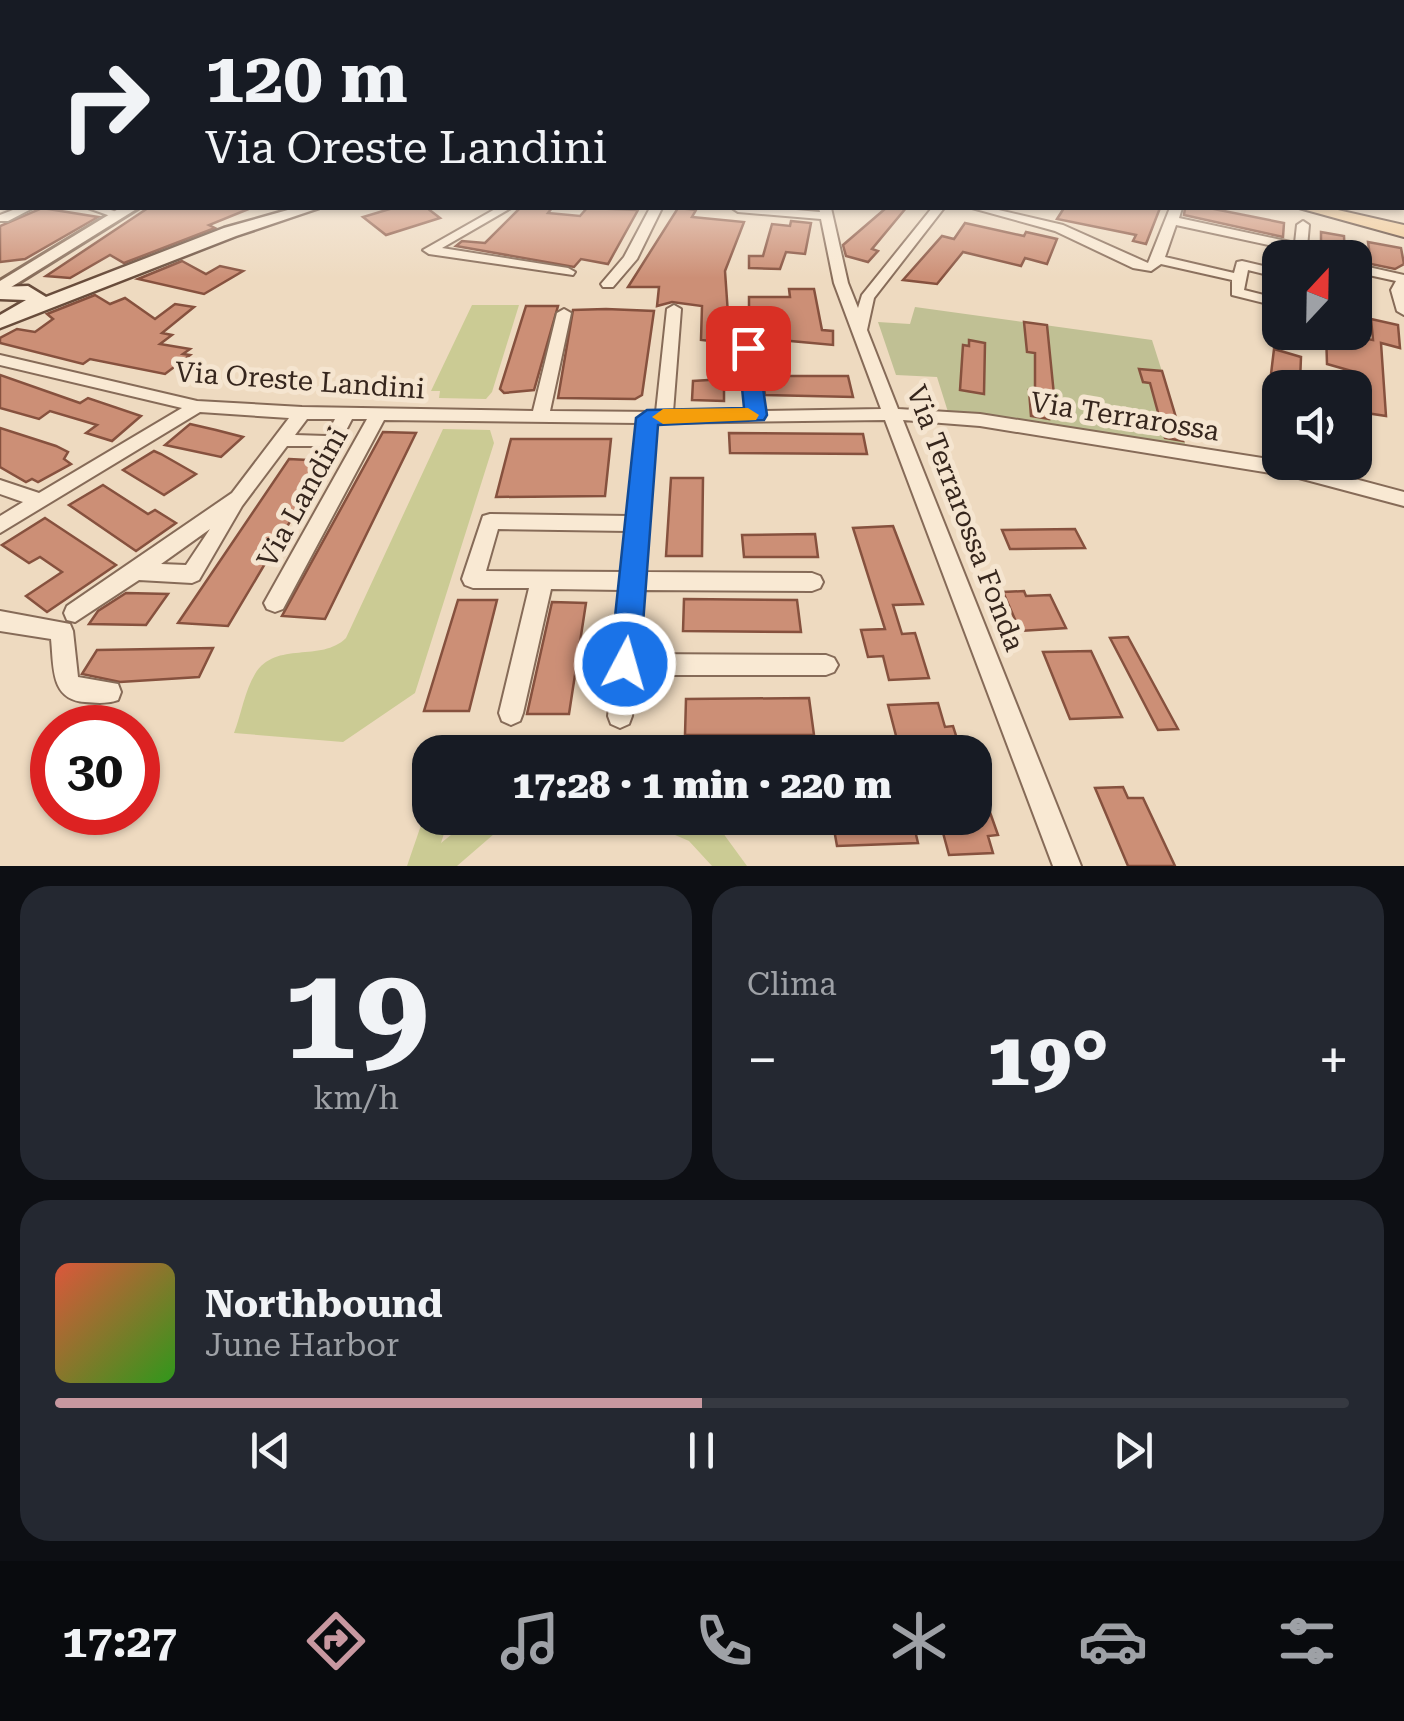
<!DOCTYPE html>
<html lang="it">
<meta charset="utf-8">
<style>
:root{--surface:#171b24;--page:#242831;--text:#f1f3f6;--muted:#9ea1a6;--line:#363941;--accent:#c898a0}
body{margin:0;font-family:"Roboto Serif",serif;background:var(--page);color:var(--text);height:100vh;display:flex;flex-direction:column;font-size:38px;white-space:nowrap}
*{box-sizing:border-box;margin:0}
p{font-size:32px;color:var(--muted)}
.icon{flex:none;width:55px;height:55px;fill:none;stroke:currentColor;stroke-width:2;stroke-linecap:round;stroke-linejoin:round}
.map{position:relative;height:866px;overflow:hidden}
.sheet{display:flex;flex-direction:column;gap:20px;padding:20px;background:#0d0f14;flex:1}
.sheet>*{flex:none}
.hud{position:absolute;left:0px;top:0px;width:1405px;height:210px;box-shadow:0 2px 8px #0004;background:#171b24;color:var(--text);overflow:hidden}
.needle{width:65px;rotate:22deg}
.tools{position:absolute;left:1262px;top:240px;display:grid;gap:20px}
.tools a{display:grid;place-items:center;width:110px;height:110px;border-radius:20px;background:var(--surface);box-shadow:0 2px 8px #0004;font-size:50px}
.speed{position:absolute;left:30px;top:705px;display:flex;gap:20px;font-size:50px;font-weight:700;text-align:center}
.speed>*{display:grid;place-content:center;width:130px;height:130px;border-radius:50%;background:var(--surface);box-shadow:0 2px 8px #0004;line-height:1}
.speed .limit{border:15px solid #d22;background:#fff;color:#111}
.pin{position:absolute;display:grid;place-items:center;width:85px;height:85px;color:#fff;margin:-42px;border-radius:20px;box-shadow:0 5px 15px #0006}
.me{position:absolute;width:110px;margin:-55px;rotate:6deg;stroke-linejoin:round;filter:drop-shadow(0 0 8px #0008)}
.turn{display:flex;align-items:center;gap:35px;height:210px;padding:0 40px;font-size:45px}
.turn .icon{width:130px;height:130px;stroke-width:2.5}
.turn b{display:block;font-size:70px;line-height:85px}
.big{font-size:75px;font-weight:800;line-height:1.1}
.sheet .widget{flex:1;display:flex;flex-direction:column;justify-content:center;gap:15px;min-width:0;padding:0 35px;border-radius:30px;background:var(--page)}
.sheet .dial{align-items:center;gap:0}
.dial b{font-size:130px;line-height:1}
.song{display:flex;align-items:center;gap:30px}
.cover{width:120px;height:120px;border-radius:15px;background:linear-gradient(135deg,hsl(10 70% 55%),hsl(110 70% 35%))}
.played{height:10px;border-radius:5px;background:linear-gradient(90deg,var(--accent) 50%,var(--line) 50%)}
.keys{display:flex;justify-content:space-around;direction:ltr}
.heat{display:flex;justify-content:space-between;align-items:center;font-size:55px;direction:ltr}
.sheet .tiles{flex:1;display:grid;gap:20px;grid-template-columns:1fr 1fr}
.widget:last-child{grid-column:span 2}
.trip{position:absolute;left:412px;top:735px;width:580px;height:100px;border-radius:30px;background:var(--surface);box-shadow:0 2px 8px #0004;font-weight:800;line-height:100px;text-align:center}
.tabs{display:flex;height:160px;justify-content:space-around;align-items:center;background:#090b0e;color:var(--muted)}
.tabs .icon{width:70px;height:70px}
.tabs .selected{color:var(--accent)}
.tabs b{font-size:45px;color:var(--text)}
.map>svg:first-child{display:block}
.green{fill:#cbcb94}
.cemetery{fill:#c0c094}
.building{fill:#cc8f76;stroke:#86513e;stroke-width:2.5}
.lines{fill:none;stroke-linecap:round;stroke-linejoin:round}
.minor-casing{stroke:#866b58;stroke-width:4}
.tertiary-casing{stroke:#866b58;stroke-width:6}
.secondary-casing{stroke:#684c3b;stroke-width:5}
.primary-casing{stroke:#543a2d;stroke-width:4}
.minor{fill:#f9e9d3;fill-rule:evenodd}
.tertiary{fill:#f9e9d3;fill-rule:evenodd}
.secondary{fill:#f9e9d3;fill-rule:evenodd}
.primary{fill:#f1ca97;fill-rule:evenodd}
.route{fill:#1a73e8;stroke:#114b97;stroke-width:2.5}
.slow{fill:#f59e0b}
.labels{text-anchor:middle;stroke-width:10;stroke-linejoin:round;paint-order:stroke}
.street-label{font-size:28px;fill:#36261d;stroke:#f5e5d0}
</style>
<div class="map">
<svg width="1404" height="866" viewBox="0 0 1404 866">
<rect width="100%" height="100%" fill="#eedac0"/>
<g class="green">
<path d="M472,305h47l-27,87 -6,7 -47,-1 1,-7h-9z"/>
<path d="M443,429l47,1 4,13 -79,250 -72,49 -109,-9c7,-18 11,-43 21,-59 21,-34 66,-11 91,-36z"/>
<path d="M430,799v19h19l-8,25 31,-25h240l35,48h-35l-23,-25 -30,-13 -140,-7 -25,13 -37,32h-50z"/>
</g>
<path class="cemetery" d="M915,307l237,33 35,110 -239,-38 -11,-35 -41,-2 -18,-53 32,2z"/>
<g class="building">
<path d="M42,208l56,9 -73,42 -25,3v-36z"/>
<path d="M148,208h103l-42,17 6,3 -91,35 -14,-8 -40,23 -24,-2z"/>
<path d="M393,208h34l13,10 -54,17 -23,-18z"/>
<path d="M520,208h32l-4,5 32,3 7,-8 51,2 -30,54 -27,-5 -7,8 -118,-21 6,-5 23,2z"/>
<path d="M678,208l18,2 -4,7 52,5 -19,49 5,72 -29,-3 1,-34 -30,-4 -15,4 2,-19h-31z"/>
<path d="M886,208h20l-34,41 6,2 -10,11 -22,-6 -3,-11z"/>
<path d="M1064,208h96l-14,36 -13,-3 3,-6 -79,-16z"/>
<path d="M1185,208h24l75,15 -1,14 -99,-22z"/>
<path d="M791,221l20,2 -6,31 -19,-2 -6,17 -31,-1v-12h14l9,-32 18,2z"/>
<path d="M965,223l59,13 2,-4 31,7 -10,25 -22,-6 -4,8 -58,-14 -26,32 -34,-4 39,-44 12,3z"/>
<path d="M1321,232l23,4 1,22 -24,-3z"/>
<path d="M1368,242l33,6 3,16 -9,5 -24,-5z"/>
<path d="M182,261l24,13 14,-8 23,5 -39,23 -66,-15z"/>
<path d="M789,289h25l8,41 11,1v14l-54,-5 7,36h62l5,21 -88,-2 -6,-48 -10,-7v-43h41z"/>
<path d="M95,295l15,9 15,-6 30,21 20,-15 19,3 -32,26 10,2 -12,9 30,5 -7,5 7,1 -25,19 -75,-15 -7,5 -83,-21v-5l17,-9 18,3 18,-13 -6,-5z"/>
<path d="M526,306h32l-24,84 -30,3 -4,-4z"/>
<path d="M606,309l48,2 -12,84 -7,4 -77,-1 15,-88z"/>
<path d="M1371,319l27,6 2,23 -19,-5 5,73 -26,-4 -5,-11v-29l-28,-8 -1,-32 47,8z"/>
<path d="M1024,322l23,3 7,70 -8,-1 3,25 -18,-3 -2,-26h6v-37l-8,-1z"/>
<path d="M969,340l16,3 -1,51 -24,-4 3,-45 6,1z"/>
<path d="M1274,349l27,8 -1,25 -29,-8z"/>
<path d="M1139,369l23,2 21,70 -18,-3 -15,-55 -7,-1z"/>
<path d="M0,375l80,28 8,-5 53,18 -29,25 -26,-8 11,-8 -47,-14 -11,8 -39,-11z"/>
<path d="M724,379v22l-32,-1 1,-19z"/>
<path d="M190,424l26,6 27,7 -22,20 -56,-12z"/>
<path d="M0,428l56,18 12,6 -4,7 7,5 -33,18 -6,-3 -6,3 -26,-15z"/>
<path d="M383,432l33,1 -91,186 -43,-3z"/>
<path d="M729,433l134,1 4,20 -137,-1z"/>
<path d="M511,439h100l-6,57 -109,1z"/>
<path d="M154,451l7,3 35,20 -32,21 -41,-25z"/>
<path d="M289,459l37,2 -98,165 -50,-3z"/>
<path d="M671,478h32l-1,78h-36z"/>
<path d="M103,485l45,29 7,-4 21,13 -40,28 -67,-46z"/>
<path d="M45,518l71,47 -69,47 -21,-16 36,-24 -22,-15 -11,6 -27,-18z"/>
<path d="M893,526l30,78 -30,1 9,29 13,-1 14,45 -40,2 -6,-24 -15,1 -7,-27 24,-1 -32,-101z"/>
<path d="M1075,529l10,19 -75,1 -8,-19z"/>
<path d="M815,534l3,23h-74l-2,-22z"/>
<path d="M1024,591l2,5 24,-1 16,33 -46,3 -17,-39z"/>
<path d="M126,593l42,1 -22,31 -57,-1 9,-13z"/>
<path d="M684,599l113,1 4,32 -118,-1z"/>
<path d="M458,600h39l-28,111h-45z"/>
<path d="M552,602l34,1 -17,111h-42z"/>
<path d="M1128,637l50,92 -20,1 -48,-92z"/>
<path d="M213,648l-14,29 -79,5 -38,-8 15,-24z"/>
<path d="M1091,651l31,66 -52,2 -27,-67z"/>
<path d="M809,698l5,37h-129l1,-36z"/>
<path d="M938,703l7,24 8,-1 7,22 -60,3 -12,-46z"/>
<path d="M975,770l23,65 -10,1 5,17 -44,2 -10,-37h36z"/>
<path d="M1123,787l5,11h15l32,68h-47l-33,-78z"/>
<path d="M832,818h80l6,25 -81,3z"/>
</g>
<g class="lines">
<g class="minor-casing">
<g id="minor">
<rect x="0" y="178" width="2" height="6"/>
<path d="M18,208h15l-25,13h-8v-6z"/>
<path d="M88,208h17l20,7 -6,4z"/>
<path d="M497,208h14l-69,40 126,20 7,4 -2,3 -144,-21 -6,-4z"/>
<path d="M650,208h12l-25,51 -24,28h-10l-2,-3 23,-27z"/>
<path d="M732,208h40l48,4 -1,-4h12l17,75 10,25 4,-13 70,-87h12l-70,90 -7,32 31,79 82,5 315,49 109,29v14l-109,-29 -315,-51 -77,-6 178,446h-28l-168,-446 -230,3 -10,149 167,1 8,3 3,6 -3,6 -8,3 -168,-1 -6,64 188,1 8,3 4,7 -4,7 -8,3h-190l-4,41 -3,8 -9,4 -9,-4 -3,-8 14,-126 -71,-1 -28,124 -3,8 -9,4 -9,-4 -3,-8 30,-125h-56l-8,-3 -3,-6 21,-63 7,-2 139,2 9,-93 -254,-3 -101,189 -8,3 -8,-3 -3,-6 103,-184h-15l-14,27h-51l-45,60 -43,74 -7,3 -53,-3 -64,42 -8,-2 -3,-7 3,-7 165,-113 57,-75 -89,-6 -200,121v-17l23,-14 -23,-8v-14l39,13 143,-85 -182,-43v-10l197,46 105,6 231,4 24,-98 7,-4 7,4 -21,98 106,1 11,-103 7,-4 7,4 -8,103 74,-1 -8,-63 8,-5 8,5 9,63 117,-2 -47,-126 -13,-64 -83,-7zM307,419h28l-9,17 -31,-1zM210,529l-24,36 -25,-1zM498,529l130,2 -4,41 -138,-1z"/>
<path d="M972,208h18l73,17 85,38 22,-55h12l-3,10 116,25 2,-18 6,-4 6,4 -2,22 10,11h-14l-6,-7 -121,-26 -11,32 69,16 3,-11 5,-1 38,9v8l-32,-8 -4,20 36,9v8l-48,-12v-15l-71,-16 -10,7 -18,-3 -78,-37z"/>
<path d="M1355,264l49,11v40l-7,-4 -6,-21 5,-9 -41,-9z"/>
<path d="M0,611l70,13 3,7 5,46 40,7 3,8 -3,8c-11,4 -22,3 -33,2 -35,-2 -31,-36 -34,-63l-51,-8z"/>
</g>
</g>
<g class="tertiary-casing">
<path id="tertiary" d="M120,208h18l-138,86v-13z"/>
</g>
<g class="secondary-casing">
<path id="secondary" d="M295,208h24l-83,28 -236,92v-13l26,-15 -26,-1v-12l28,-1 18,11 178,-69z"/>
</g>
<g class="primary-casing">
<path id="primary" d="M1299,208h30l75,17v12z"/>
</g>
<use href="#minor" class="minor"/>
<use href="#tertiary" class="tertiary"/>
<use href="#secondary" class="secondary"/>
<use href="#primary" class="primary"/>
</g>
<linearGradient id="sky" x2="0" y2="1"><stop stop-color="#8cb9d3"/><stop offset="0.56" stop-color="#f7eee3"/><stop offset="1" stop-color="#f7eee3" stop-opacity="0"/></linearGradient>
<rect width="1404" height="278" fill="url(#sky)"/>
<path class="route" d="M748,343l9,5 10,67 -3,5 -106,5 -18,239 -4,9 -11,4 -10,-4 -5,-9 26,-246 11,-8 97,-2 -6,-60z"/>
<path class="slow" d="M748,408l11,7 -3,5 -93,4 -11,-7 11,-8z"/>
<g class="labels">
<g class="street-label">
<text transform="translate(300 380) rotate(4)" y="10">Via Oreste Landini</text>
<text transform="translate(1125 416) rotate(9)" y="10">Via Terrarossa</text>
<text transform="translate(302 497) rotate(-61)" y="10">Via Landini</text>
<text transform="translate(966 518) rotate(69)" y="10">Via Terrarossa Fonda</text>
</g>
</g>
</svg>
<div class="tools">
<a><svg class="needle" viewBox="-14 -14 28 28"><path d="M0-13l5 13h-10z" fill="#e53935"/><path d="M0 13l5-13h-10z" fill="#9ea1a6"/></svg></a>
<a><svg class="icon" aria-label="sound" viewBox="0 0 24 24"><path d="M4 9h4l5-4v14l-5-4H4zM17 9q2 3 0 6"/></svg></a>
</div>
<div class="speed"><div class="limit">30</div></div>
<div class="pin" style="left:748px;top:348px;background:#d93025"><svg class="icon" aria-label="arrive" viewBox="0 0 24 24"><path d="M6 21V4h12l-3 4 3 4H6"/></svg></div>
<svg class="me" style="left:625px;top:664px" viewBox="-20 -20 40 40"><circle r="17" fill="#1a73e8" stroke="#fff" stroke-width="3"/><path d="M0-11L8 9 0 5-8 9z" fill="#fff"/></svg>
<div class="trip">17:28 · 1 min · 220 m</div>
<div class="hud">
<div class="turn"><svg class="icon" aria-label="right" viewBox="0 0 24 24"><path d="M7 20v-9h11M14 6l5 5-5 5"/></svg><div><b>120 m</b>Via Oreste Landini</div></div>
</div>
</div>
<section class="sheet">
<div class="tiles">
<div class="widget dial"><b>19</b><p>km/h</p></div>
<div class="widget"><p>Clima</p>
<div class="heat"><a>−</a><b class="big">19°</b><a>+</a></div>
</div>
<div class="widget">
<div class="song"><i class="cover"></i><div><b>Northbound</b><p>June Harbor</p></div></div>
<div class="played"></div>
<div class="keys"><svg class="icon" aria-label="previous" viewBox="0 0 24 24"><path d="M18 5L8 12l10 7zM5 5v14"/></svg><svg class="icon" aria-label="pause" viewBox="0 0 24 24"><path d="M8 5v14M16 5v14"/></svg><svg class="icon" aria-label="next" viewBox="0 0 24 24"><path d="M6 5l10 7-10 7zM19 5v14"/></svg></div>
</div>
</div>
</section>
<nav class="tabs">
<b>17:27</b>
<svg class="icon selected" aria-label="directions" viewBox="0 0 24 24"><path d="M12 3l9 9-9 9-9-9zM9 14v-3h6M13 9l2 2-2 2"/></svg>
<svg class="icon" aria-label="music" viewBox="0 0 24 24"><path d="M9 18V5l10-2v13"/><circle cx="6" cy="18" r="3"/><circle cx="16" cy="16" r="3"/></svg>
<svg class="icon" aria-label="phone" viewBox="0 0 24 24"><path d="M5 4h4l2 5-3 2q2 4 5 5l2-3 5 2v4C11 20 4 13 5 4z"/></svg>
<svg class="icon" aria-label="climate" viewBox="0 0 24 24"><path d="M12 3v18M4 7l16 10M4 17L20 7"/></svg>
<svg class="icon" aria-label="car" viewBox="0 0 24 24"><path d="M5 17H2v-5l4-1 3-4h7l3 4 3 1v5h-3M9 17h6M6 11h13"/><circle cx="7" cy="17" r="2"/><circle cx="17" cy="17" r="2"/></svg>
<svg class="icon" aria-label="filters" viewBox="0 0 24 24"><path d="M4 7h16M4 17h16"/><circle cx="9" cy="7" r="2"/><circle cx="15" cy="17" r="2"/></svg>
</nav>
